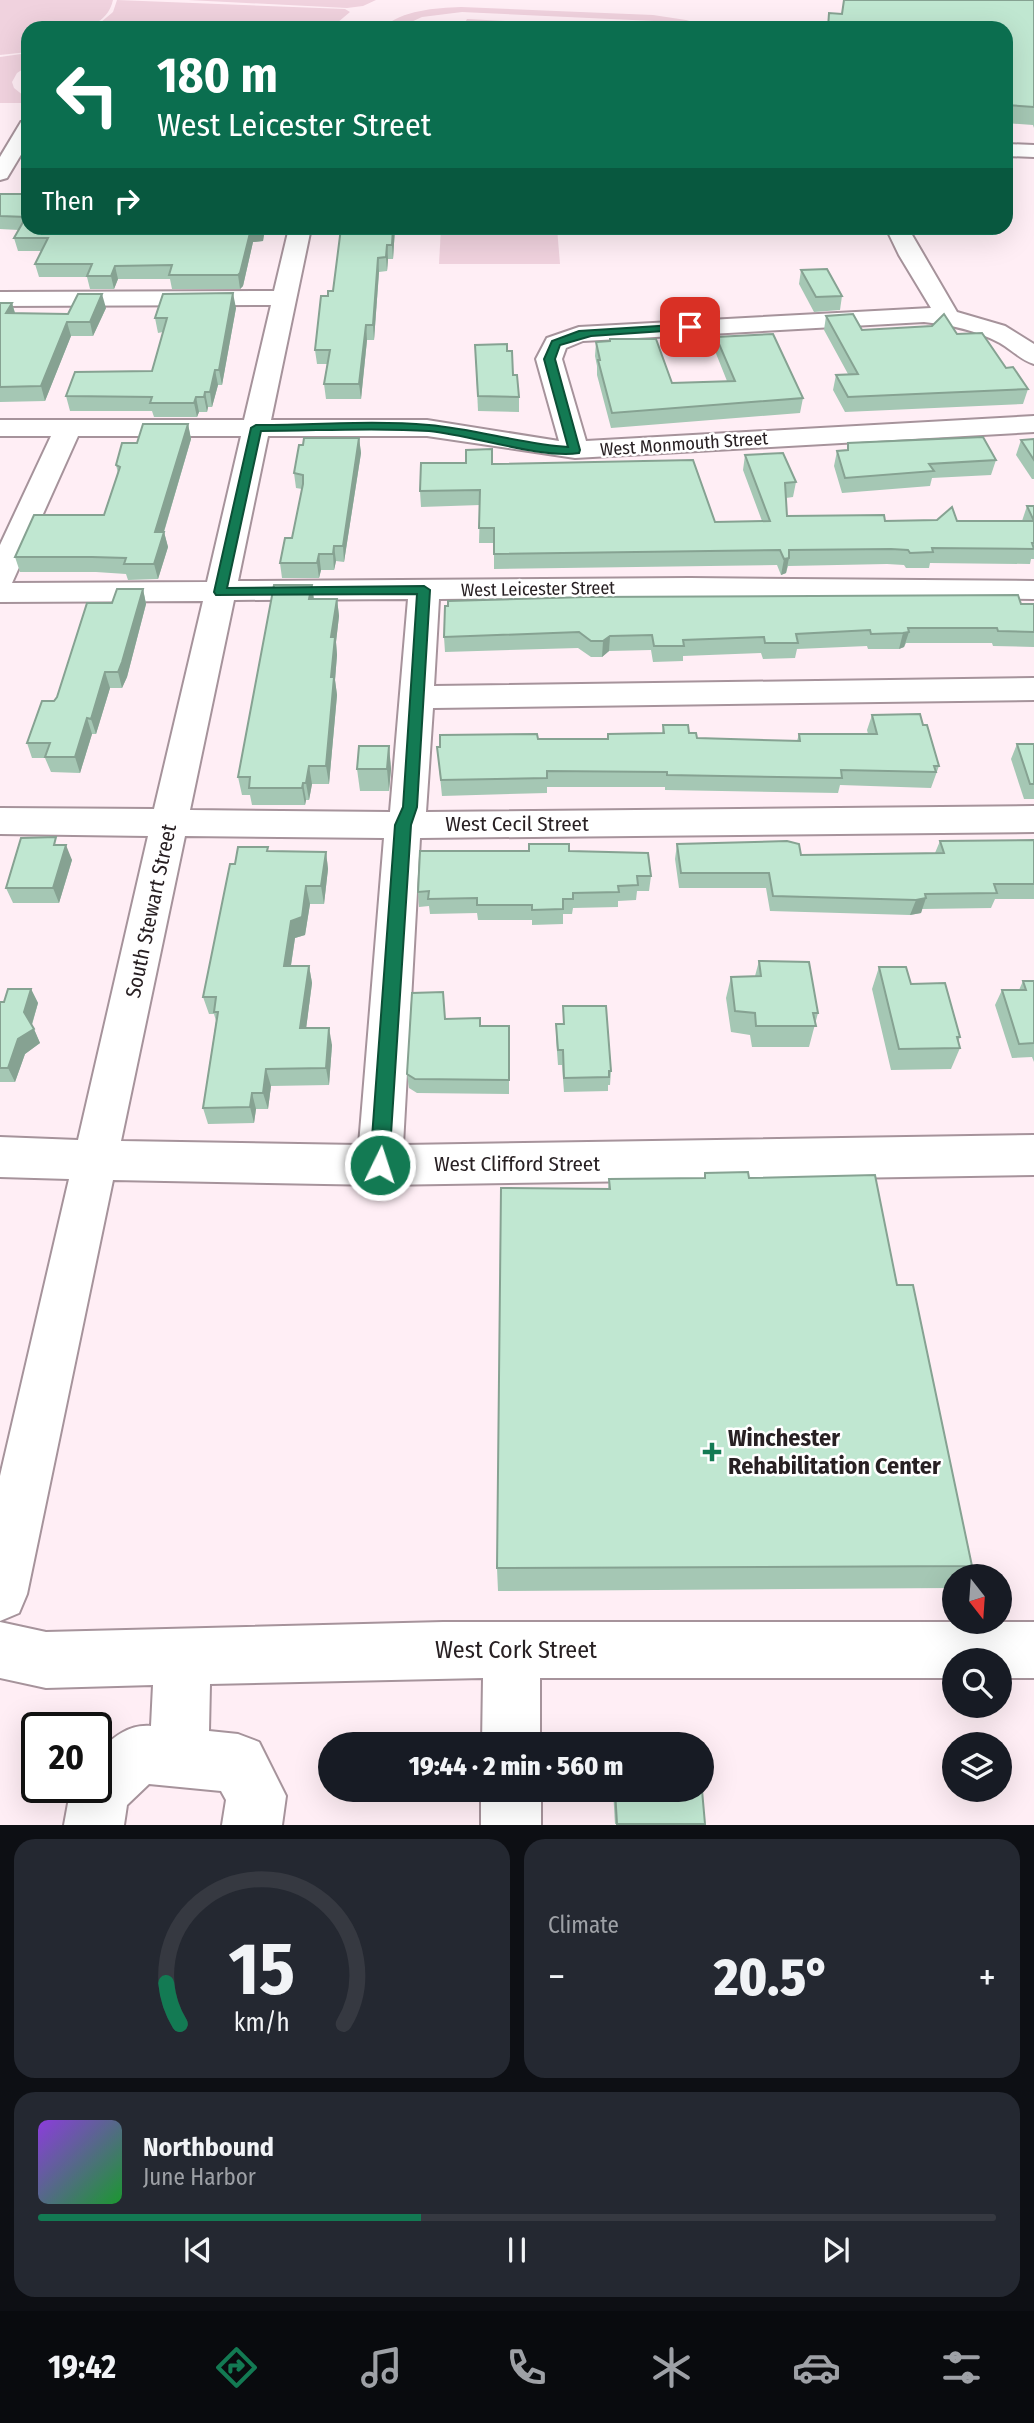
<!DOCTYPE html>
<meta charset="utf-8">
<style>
:root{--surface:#171b24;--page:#242831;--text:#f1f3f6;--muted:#9ea1a6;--line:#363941;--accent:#137a53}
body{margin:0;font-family:"Fira Sans Condensed",sans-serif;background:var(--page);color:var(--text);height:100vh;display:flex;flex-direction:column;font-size:26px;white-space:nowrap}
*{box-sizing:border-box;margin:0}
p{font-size:23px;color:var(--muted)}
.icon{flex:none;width:38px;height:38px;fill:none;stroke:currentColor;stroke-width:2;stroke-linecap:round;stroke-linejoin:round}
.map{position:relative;height:1825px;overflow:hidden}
.sheet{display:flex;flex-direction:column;gap:14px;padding:14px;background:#0d0f14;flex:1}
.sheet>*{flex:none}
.guide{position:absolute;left:21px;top:21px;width:992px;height:214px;border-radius:21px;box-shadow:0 7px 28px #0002;background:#0b6e4f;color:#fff;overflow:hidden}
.needle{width:46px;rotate:163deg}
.tools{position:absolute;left:942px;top:1564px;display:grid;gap:14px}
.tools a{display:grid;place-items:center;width:70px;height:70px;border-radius:50%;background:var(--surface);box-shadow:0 7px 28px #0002;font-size:35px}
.speed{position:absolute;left:21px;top:1712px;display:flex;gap:14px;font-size:35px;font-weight:700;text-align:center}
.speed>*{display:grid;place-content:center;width:91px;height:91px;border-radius:50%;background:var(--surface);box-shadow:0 7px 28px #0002;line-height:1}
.speed .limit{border:4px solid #111;border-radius:10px;background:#fff;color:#111}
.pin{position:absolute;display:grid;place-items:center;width:60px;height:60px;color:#fff;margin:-30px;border-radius:14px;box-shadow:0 4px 10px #0006}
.me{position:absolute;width:77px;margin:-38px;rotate:4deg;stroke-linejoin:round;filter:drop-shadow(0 0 5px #0008)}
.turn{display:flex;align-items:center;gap:24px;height:147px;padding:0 21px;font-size:32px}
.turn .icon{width:91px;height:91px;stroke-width:2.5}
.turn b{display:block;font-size:49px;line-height:60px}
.then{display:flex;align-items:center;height:66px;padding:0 21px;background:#0003;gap:14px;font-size:26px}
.big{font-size:52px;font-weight:800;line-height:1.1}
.sheet .widget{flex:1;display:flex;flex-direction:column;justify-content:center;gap:10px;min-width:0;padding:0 24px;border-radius:21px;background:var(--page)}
.sheet .dial{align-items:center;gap:0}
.dial svg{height:182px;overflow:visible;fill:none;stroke:var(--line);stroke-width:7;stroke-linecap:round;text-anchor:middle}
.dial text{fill:var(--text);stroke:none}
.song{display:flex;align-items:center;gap:21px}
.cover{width:84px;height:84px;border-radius:10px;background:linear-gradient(135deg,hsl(270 70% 55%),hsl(130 70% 35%))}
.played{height:7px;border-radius:4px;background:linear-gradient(90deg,var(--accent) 40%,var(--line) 40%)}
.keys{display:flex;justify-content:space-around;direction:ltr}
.heat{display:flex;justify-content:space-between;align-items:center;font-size:38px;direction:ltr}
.sheet .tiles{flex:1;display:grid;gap:14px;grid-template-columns:1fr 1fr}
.widget:last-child{grid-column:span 2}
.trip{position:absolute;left:318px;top:1732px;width:396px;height:70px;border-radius:35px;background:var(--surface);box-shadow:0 7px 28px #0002;font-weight:800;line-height:70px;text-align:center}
.tab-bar{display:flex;height:112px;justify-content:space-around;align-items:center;background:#090b0e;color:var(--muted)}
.tab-bar .icon{width:49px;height:49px}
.tab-bar .current{color:var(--accent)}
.tab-bar b{font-size:32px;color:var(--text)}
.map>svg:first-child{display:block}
.green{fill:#f0d2de}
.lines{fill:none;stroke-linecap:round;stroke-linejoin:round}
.minor-casing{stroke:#a6939b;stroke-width:4}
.minor{fill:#fff;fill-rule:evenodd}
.wall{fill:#a5c7b4}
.shaded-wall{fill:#86a292}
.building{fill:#c0e7d1;stroke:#86a292;stroke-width:2}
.route{fill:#137a53;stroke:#0c4f36;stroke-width:2}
.poi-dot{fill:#137a53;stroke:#fff;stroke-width:2.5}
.labels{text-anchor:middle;stroke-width:5;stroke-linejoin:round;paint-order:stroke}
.far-street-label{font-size:18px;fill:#282023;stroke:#fff}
.street-label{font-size:21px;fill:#282023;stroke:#fff}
.near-poi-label{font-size:24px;font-weight:bold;fill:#282023;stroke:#fff;text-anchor:start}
.near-street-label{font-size:24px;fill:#282023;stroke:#fff}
</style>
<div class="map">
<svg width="1034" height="1825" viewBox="0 0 1034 1825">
<rect width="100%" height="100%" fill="#ffeef5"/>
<g class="green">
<path d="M0,0h113c-9,38 -56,28 -85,28v24l-28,3z"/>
<path d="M117,0l228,9 5,3 -19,16h-237l19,-16z"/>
<path d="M188,0h188l-13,6 -16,2z"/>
<path d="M461,7l192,8 33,5 27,8h-24l-35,-7 -192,-9 -40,5 -24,11h-16c21,-18 53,-20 79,-21z"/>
<path d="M467,19l181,9h-186z"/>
<path d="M28,53v13l-11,7 -5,9 2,6 10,8 -2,7h-22v-46z"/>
<path d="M441,228h116l3,36h-121z"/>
</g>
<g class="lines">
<g class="minor-casing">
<g id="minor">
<path d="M28,120v23l-21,35 -7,2v-23l21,-35z"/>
<path d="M1006,144l28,1v12l-28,-1z"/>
<path d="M289,228h22l-40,192h156l132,21 -23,-82 11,-21 32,-11 352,-19 -32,-53 -13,-27h22l49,84 48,14 29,18v20c-13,-4 -22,-14 -34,-21 -24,-13 -49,-18 -76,-21l-341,19 -17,7 -4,11 24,82 448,-25v16l-459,26 -148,-22h-159l-30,145 452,-3 344,3v18l-344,-3 -251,3 -5,87 600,-8v22l-601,8 -7,104 608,-6v26l-614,6 -17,307 631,-10v40l-654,10 -267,-5 -86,414 -8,19 -19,8v-145l69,-297 -69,-2v-40l78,3 70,-304 -148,-2v-26l154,1 49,-208 -203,1v-57l51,-109h-51v-16h244l27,-115 -271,1v-14l274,-1zM78,436h163l-34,146 -195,1zM408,599l-18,213 -200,-2 44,-210zM185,836l199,2 -25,307 -238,-4z"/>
<path d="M0,1622l46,10 397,-10h591v56h-35v-17h-45v17h-414v67h-58l1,-67 -273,6 -1,47 29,3 21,8 27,54 -4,29h-60l4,-25 -5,-9 -72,-7 -22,21 -3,20h-60l7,-38h25v-34c17,-15 32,-29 55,-27l2,-41 -107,3 -46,-10z"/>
<rect x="481" y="1790" width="60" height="35"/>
</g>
</g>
<use href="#minor" class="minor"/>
</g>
<g class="wall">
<path d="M1034,0v128l-1,-3 -27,-2v-95h-179l2,-15 13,1z"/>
<path d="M0,194h28v34h237l-2,13 -10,1 -10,44 -3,3h-68l-2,-10h-52l-4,10h-24l-3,-12h-48l-4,-13 7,-13h-24l-4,-13 5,-8 -19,-1z"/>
<path d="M395,228l-2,31h-5l-1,12 -8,1 -5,68h-7l-6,59h-35l-2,-15 3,-20h-10l-2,-14 13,-54z"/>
<path d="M801,270l41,26 -2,14 -26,2 -15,-28z"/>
<path d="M0,303h12l3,10 53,1 38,-6 -13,28h-22l-26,65 -45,1z"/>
<path d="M236,308l-14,77h-4l-6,22h-4l-1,5h-8l-2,5h-43l-2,-6h-82l-4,-15 86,-25 11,-39 -5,1 -3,-15z"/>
<path d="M826,316l36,14 95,4 49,34 22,21 -5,15 -178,8 -12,-22 3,-15 12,-1 -24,-44z"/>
<path d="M716,337l87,61 -3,15 -189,15 -14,-53v-9l-2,-10 1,-14 13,-1 1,-2 62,44 55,-2 -12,-30z"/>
<path d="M475,345l32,6 12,46v15l-41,-1z"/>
<path d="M188,424l3,15 -27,93 4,15 -10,32 -30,1 -2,-6 -30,-2h-76l-5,-15 89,-42 14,-42 -2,-8 21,-22z"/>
<path d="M359,438l2,15 -17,109 -8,-1 -2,9h-13l-2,8h-37l-2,-15 12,-25 10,-49 -6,-1 -2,-15z"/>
<path d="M1034,439v40h-2l-16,-24 5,-15z"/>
<path d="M848,443l148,17 -5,15 -59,3 -2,8 -88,7 -8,-27 3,-15 10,-1z"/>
<path d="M745,455l51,27 -3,15 -7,1 1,18 98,5h137l5,-15h7v53h-3l-1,5 -100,-1 -1,5h-23l-2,-3 -17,-1 -99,2 -2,7 -5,2 -4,-10 -283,4v-26h-15l1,-38 -59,2 -1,-16 72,-27 223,58 47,-1 -19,-51z"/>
<path d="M312,585l2,14h23l2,17 -3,26 1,13 -2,25 2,15 -8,89h-17l-3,16h-3l-1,5h-53l-2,-10h-8l-4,-18z"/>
<path d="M143,589l3,15 -19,73 -5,11h-12l-14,46h-4l-12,39 -29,-1 -6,-14h-13l-5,-15 30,-46 55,-94z"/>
<path d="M1021,604h13v43l-41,-1 -1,-3h-86l-2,4 -5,2h-31l-1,-3 -70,3 -2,9 -32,1 -2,-6 -78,3v5l-30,1 -2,-12 -42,1 -7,6h-11l-13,-9 -133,4 -1,-15z"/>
<path d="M872,715l67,51 -8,22 -91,-3 -2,8 -173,-3v-3h-118v6l-105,3 -5,-49 101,-8h70v-5l54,-1 1,-8 26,8 8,5 100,3 2,-7h69l-1,-4z"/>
<path d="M1017,744h17v55h-10l-13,-40z"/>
<path d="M389,746l2,23 -2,22h-29l-3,-22z"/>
<path d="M1034,840v59h-39l-4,9 -69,1 -1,4 -11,2 -140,-4 -4,-23h-87l-4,-29 2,-15 124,11 134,-2 5,-12z"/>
<path d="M59,845l13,15 -13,43h-46l-7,-15z"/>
<path d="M269,851l57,1 2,17 -4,35h-14l-5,31 -10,3 -4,28h18l3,17 -6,45 26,17 -3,40 -58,1 -3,23h-12l-2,14 -46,1 -5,-16 13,-87 -2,-7h-5l-6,-17 32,-133z"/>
<path d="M569,851l82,25 -2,15h-12l-1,9 -18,1v6l-45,1 -1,6h-9v10l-31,1v-5h-54l-1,-7 -47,1 -1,-8 -10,1 -1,-15z"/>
<path d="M759,961l59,52 -9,34h-57l-2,-12 -19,-3 -5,-34 5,-21 24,-1z"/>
<path d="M879,967l32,17 49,53 -2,5 2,6 -9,21 -60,1 -19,-81z"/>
<path d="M1023,981h11v81l-2,-5 -20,1 -17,-53 7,-15h17z"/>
<path d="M31,989l7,14 -6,22 8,18 -15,11 -10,28h-15v-80h4z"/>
<path d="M563,1006l48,65 -1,14h-2v6l-44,1 -2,-27h-4l-2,-27v-14h7z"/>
<path d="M445,1019l36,7h28v68l-92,-1 -8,-5 -2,-14z"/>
<path d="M705,1173l44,5 148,107 75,281 -10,11h-8v8l-3,3 -453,3 -1,-23 111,-379 1,-10 95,-1z"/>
<path d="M613,1790h89l3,34h-90z"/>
</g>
<g class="shaded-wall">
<path d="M265,228l-2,13 -10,1 -10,44 -3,3 -2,-14 13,-46z"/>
<path d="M393,228h2l-2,31 -1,-14z"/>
<path d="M387,245l1,14 -1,12 -1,-14z"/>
<path d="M378,258l1,14 -5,68 -1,-15z"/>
<path d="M115,266l3,13 -4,10 -3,-13z"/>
<path d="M233,293l3,15 -14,77 -3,-15z"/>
<path d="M102,294l4,14 -13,28 -3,-14z"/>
<path d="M12,303l4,14 -10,-4z"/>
<path d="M67,322l4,14 -26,65 -4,-15z"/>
<path d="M366,325l1,15 -6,59 -2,-15z"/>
<path d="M215,370l3,15 -6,22 -2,-15z"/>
<path d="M205,392l3,15 -1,5 -3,-15z"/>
<path d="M196,397l3,15 -2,5 -3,-14z"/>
<path d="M188,424l3,15 -32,109 -4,-16z"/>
<path d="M359,438l2,15 -17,109 -1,-16z"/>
<path d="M164,532l4,15 -10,32 -4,-15z"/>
<path d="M334,546l2,15 -2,9 -1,-16z"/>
<path d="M319,554l2,16 -2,8 -2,-15z"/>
<path d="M789,558l-3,15 -5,2 3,-16z"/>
<path d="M312,585l2,17 -5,-3z"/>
<path d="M143,589l3,15 -19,73 -5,11 -4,-16z"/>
<path d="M337,599l2,17 -3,26 1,13 -2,25 2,15 -8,89 -3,-18 5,-129z"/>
<path d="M909,632l-5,15 -5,2 4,-16z"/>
<path d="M610,636l-1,15 -7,6 1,-16z"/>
<path d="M105,672l5,16 -14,46 -5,-15z"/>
<path d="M87,718l5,16 -12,39 -5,-16z"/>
<path d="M389,746l2,23 -2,22 -2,-22z"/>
<path d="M309,766l3,18 -3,16 -3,-17z"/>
<path d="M303,783l3,17 -1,5 -3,-17z"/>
<path d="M66,845l6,15 -13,43 -6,-15z"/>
<path d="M326,852l2,17 -4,35 -3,-18z"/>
<path d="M306,886l4,18 -5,31 -10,3 -7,46 -4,-18 7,-45z"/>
<path d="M926,898l-5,15 -11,2 6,-15z"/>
<path d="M309,966l3,17 -8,62 -4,-17z"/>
<path d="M31,989l7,14 -7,24 -7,-15z"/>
<path d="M329,1028l3,17 -3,40 -3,-17z"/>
<path d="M34,1029l6,14 -15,11 -10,28 -7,-14 10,-29z"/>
<path d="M266,1069l5,17 -3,23 -5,-16z"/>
<path d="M252,1093l4,16 -2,14 -4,-16z"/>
</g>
<g class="building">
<path d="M844,0h190v107l-28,-2v-77h-178l1,-15 13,1z"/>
<path d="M0,194h28v34h233l-10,1 -11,44 -2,2h-69l3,-10 -57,1 -4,10h-24l5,-12h-57l13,-26h-34l12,-21 -26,-1z"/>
<path d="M341,228h52l-1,17h-5l-1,12 -8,1 -5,67h-7l-7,59h-35l6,-34h-15l6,-54h7v-5h5z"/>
<path d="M827,269l15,27 -26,1 -15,-27z"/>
<path d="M233,293l-14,77h-4l-5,22h-5l-1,5h-8l-2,6h-44l2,-6 -86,-1 9,-24 77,-1 15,-53h-12l8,-24z"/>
<path d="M78,294h24l-12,28h-23l-26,64 -41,1v-84h12l-6,10 62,1z"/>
<path d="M853,314l9,16 70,-4 12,-12 13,20 25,-1 24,35 7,-1 15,22 -180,8 -12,-22 22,-1 -32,-58z"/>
<path d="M773,334l30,64 -191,15 -14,-53h2l-4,-18 14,-1v-2h46l16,44 63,-2 -19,-44z"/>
<path d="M507,344v7h5l1,24h4l2,22 -41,-1 -3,-51z"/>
<path d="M143,424h45l-33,108h9l-10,32h-30l2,-6 -34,-1h-77l19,-42h70l16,-48 -4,-2 6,-22h15z"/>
<path d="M983,437l13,23 -67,4 5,7 -89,7 -8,-27 11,-1v-7z"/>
<path d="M304,438h55l-16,108h-9l-1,8h-14l-2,9h-37l5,-25h7l11,-54v-9l-9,-2 5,-28h4z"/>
<path d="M1034,439v21l-13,-20z"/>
<path d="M492,449v15l201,-4 22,62 55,-1 -25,-66 38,-2 13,29 -11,1 2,33 97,-1 1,6 52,-1 15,-13 5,14h77l-7,-15h7v37h-2l2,6 -102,-1 1,4 -23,1 -2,-3 -17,-1 -102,1v8l-5,1 -4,-9 -286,4v-26h-15l1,-38 -60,1 1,-28h45v-13z"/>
<path d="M274,585h38l-3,14h28l-6,38h4l-4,40h3l-8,89h-17l-3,17h-3l-1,5h-53l1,-11h-12z"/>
<path d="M117,589h26l-21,73 -4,10h-13l-14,47 -4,-1 -12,39h-30l5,-14h-23l15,-42h12l3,-4 30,-94h25z"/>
<path d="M1018,595l3,9h13v28l-36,-1 -1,-3h-89l1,4 -6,1 -32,1 -1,-4 -74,4 2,9h-33l-1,-6 -81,3 1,6h-30l-2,-11 -42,1 -7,5h-12l-12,-9 -135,5 1,-31h3v-5l138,-4z"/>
<path d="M920,714l3,11h4l12,41h-5l2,6 -95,-2 1,8 -175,-3v-3l-120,-1v7l-106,2 -4,-33h3v-12l97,-1 1,5h70v-5l56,-1 -1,-8h25l1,8h7l1,5 103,3 -1,-7h78l-5,-19z"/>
<path d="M1017,744h17v40h-4z"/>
<path d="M359,746h30l-2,23h-30z"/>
<path d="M56,837l-2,8h12l-13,43h-47l15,-50z"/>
<path d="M1034,840v44h-40l3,9 -72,1 1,4 -10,2 -143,-4 -4,-23h-88l-4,-29 110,-3 12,3 2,11 143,-2 -4,-12z"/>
<path d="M529,844h40v7l79,2 3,23h-14l1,9 -20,1 1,6 -46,1v6h-10v10l-31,1v-5h-55v-7l-49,1 1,-8 -11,1 2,-41h109z"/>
<path d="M238,847h30l-1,4 59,1 -5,34h-15l-4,31 -11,4 -7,45h25l-9,62h29l-3,40 -60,1 -3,24h-11l-2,14 -47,1 15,-96h-4l2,-15h-13l27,-133h5z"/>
<path d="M759,961l50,1 9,51h-5l3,13h-60l-1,-13 -20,-2 -4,-34 30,-1z"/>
<path d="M879,967h27l5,17 34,-1 15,54h-3l3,11 -61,1z"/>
<path d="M1023,981h11v62l-15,1 -17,-54h24z"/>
<path d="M8,989h23l-7,23 10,17 -16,10 -10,29h-8v-66h4z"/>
<path d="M443,992l2,27 35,-1v8h29v54l-94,-1 -8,-5 5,-81z"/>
<path d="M563,1006h43l5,65h-2v6l-45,1 -1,-28h-5l-2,-26h8z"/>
<path d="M748,1172l1,6 126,-3 22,110h16l59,281 -475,2 4,-380 109,1 -1,-10 96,-1v-5z"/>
<path d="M615,1790h87l3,34h-88z"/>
</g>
<path class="route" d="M690,324l5,3 -2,2 -102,7 -31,9 -5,14 25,91 -1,3c-38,6 -107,-18 -150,-22 -55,-4 -113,0 -168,0l-34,157 197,-2 6,4 -13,217 -6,18 -22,340 -3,6 -6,2 -7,-2 -3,-6 25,-340 8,-18 14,-213 -201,1 -2,-3 37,-164 5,-3c57,0 117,-5 173,0 47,4 92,19 139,22l-24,-88 8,-18 27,-10z"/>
<path class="poi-dot" d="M708.5 1441.5h7v7h7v7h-7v7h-7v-7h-7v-7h7z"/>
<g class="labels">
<g class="far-street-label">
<text transform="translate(684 444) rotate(-4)" y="6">West Monmouth Street</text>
<text transform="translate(538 589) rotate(-1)" y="6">West Leicester Street</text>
</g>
<g class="street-label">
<text x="517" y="831">West Cecil Street</text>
<text transform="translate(151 911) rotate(-78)" y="7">South Stewart Street</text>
<text x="517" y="1171">West Clifford Street</text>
</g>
<g class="near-poi-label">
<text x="728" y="1446">Winchester<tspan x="728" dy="28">Rehabilitation Center</tspan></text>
</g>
<g class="near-street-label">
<text x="516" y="1658">West Cork Street</text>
</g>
</g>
</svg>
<div class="tools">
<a><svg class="needle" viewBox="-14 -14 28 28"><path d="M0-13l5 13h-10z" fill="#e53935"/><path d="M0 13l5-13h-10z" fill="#9ea1a6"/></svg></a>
<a><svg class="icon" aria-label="search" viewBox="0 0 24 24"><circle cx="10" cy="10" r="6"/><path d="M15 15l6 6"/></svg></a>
<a><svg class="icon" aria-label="layers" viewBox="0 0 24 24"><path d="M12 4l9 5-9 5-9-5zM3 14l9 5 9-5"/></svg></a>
</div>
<div class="speed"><div class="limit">20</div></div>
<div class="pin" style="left:690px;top:327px;background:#d93025"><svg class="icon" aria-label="arrive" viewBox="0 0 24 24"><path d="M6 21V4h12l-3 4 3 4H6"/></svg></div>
<svg class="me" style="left:380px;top:1165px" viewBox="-20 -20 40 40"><circle r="17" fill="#137a53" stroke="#fff" stroke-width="3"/><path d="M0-11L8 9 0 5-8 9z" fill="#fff"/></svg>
<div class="trip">19:44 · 2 min · 560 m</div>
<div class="guide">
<div class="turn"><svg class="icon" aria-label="left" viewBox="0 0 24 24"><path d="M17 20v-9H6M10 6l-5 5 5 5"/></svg><div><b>180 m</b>West Leicester Street</div></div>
<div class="then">Then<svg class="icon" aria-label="right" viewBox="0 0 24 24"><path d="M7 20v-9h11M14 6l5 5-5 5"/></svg></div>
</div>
</div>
<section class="sheet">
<div class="tiles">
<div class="widget dial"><svg viewBox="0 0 100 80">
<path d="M14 69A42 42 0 1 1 86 69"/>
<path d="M14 69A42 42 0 0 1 8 51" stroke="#137a53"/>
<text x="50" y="56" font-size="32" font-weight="700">15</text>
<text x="50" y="72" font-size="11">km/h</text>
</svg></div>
<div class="widget"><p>Climate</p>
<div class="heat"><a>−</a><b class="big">20.5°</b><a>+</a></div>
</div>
<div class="widget">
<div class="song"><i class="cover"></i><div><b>Northbound</b><p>June Harbor</p></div></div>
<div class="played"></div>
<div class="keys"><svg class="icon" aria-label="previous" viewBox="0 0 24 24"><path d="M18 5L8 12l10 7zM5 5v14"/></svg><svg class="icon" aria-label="pause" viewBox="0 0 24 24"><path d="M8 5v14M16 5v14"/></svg><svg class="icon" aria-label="next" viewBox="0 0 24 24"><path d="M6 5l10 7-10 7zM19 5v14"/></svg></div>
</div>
</div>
</section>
<nav class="tab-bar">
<b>19:42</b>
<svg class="icon current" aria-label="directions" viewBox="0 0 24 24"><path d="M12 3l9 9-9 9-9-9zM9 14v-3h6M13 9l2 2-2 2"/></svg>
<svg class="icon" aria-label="music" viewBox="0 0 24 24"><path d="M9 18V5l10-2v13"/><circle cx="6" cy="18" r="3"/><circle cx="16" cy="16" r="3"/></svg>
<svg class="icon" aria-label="phone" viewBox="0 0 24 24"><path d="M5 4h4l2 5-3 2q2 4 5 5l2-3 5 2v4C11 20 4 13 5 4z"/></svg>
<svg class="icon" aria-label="climate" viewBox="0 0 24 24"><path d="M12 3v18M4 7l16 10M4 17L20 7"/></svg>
<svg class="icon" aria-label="car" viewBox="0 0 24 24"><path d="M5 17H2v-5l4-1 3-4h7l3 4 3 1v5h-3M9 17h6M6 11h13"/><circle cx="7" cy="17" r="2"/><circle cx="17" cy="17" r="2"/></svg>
<svg class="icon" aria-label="filters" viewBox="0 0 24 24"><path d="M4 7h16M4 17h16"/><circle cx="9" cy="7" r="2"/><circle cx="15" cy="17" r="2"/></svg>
</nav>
